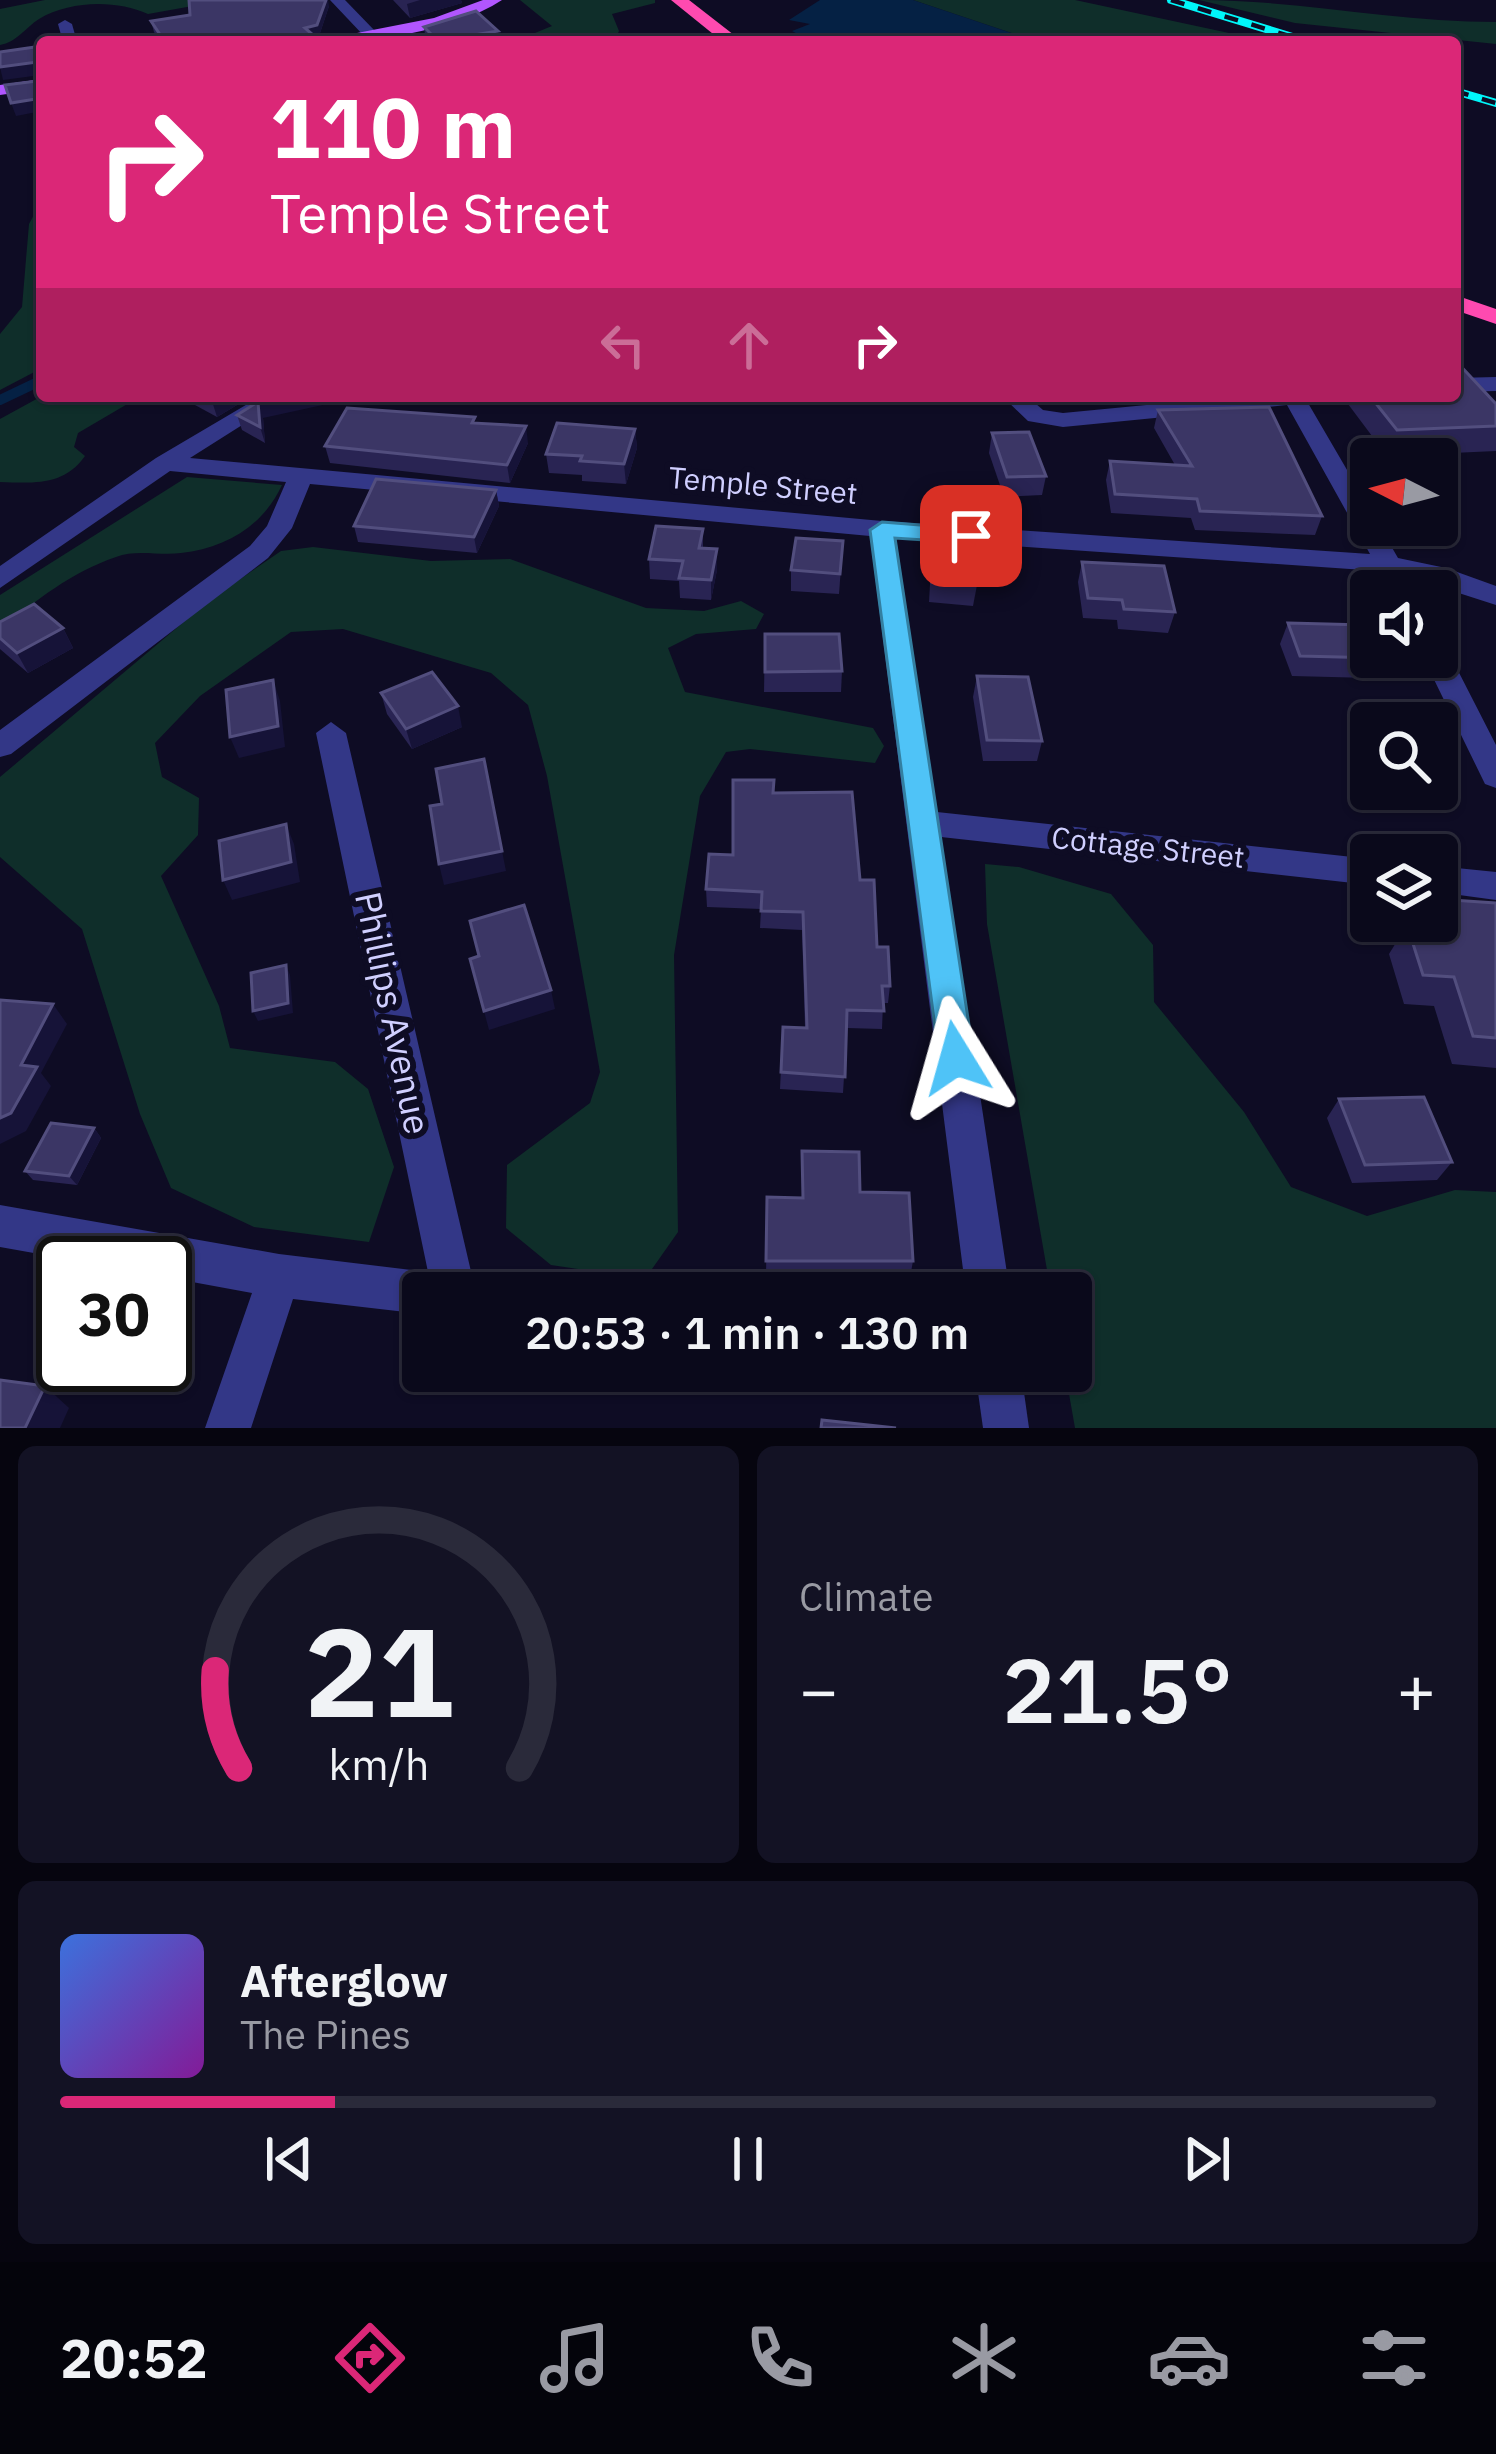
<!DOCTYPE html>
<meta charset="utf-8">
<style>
:root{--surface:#0a091b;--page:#131224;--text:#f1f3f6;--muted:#999aa3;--line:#2a2a3a;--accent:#db2777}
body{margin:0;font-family:"IBM Plex Sans",sans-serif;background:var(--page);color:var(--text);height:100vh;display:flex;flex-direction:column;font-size:45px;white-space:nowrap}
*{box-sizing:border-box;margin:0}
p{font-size:39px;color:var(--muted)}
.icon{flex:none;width:66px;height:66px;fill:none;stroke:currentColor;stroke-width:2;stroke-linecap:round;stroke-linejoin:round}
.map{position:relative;height:1428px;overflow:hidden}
.sheet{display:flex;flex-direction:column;gap:18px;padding:18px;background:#06050f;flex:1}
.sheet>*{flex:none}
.banner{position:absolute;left:36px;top:36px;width:1425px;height:366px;border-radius:12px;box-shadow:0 3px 9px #0004,0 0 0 3px var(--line);background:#db2777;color:#fff;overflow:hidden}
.needle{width:78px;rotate:276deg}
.controls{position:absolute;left:1350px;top:438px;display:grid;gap:24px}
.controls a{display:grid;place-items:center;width:108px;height:108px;border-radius:12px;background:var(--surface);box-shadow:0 3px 9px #0004,0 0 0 3px var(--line);font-size:60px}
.speed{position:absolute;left:36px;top:1236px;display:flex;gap:24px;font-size:60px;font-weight:700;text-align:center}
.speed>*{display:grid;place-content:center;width:156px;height:156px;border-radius:50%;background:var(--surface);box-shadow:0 3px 9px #0004,0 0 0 3px var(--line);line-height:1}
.speed .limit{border:6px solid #111;border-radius:18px;background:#fff;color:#111}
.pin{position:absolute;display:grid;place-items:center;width:102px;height:102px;color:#fff;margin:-51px;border-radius:24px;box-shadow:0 6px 18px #0006}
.me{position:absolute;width:132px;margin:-66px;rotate:352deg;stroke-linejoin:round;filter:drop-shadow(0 0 9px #0008)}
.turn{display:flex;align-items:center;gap:42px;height:252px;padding:0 36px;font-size:54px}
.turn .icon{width:156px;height:156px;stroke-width:2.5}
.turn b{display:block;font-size:84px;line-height:102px}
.lanes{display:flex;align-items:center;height:114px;padding:0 36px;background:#0003;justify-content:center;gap:60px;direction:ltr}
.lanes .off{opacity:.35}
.big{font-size:90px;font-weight:600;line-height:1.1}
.sheet .tile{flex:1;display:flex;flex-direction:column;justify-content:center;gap:18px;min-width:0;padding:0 42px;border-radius:18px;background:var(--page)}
.sheet .dial{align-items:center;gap:0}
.dial svg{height:312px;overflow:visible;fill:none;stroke:var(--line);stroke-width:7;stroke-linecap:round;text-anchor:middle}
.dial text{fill:var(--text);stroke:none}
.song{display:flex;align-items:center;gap:36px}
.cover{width:144px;height:144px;border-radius:18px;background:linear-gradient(135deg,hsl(220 70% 55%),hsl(290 70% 35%))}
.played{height:12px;border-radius:6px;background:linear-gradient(90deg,var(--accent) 20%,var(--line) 20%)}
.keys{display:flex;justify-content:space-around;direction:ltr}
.heat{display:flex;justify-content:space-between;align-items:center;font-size:66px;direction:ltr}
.sheet .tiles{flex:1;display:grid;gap:18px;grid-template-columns:1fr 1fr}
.tile:last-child{grid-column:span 2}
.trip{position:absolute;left:402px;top:1272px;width:690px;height:120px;border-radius:12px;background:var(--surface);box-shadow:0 3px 9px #0004,0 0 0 3px var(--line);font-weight:600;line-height:120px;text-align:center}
.tabs{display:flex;height:192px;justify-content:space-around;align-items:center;background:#04040b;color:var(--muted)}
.tabs .icon{width:84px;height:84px}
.tabs .selected{color:var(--accent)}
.tabs b{font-size:54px;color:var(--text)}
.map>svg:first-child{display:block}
.green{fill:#0f2e2a}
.water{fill:#052144}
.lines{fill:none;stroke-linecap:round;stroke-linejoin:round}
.stream{stroke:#052144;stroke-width:10}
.minor{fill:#333787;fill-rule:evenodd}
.major{fill:#b156ff;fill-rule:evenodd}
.highway{fill:#ff4ab0;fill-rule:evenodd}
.rail-casing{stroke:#00f7fa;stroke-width:8}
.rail{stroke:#0e0c24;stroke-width:4.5;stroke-dasharray:14;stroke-linecap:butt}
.wall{fill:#292453}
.shaded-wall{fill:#161338}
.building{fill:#3b3665;stroke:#524e7e;stroke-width:3}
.route{fill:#4fc3f7;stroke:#337fa1;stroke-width:3}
.labels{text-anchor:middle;stroke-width:12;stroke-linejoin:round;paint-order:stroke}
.street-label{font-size:30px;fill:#d0cfff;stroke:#0e0c24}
.near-street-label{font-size:36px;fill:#d0cfff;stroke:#0e0c24}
</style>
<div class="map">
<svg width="1496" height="1428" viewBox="0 0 1496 1428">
<rect width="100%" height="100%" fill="#0e0c24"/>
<g class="green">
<path d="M45,0h181l-78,14c-31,-14 -77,-14 -109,5 -14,9 -22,23 -39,26v-36z"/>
<path d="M520,0h135v3l-43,11 7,17 -5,11h-101l39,-16z"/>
<path d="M913,0h162l196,42h-233z"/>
<path d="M1199,0c100,0 197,22 297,22v22l-201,-21z"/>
<path d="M42,200v168l-42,22v-56l22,-27 7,-83z"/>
<path d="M42,396h99l-63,37 -4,14 11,9c-21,30 -51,27 -85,26v-63z"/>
<path d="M187,477l95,8c-19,41 -56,63 -101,68 -21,3 -45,-4 -65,4 -46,16 -78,42 -116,73v-35z"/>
<path d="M313,547l118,14 79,-2 136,49 58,3 37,-10 23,13 -8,15 -60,5 -28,14 17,44 188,36 11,18 -9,17 -125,-14 -24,3 -26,44 -26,159 4,277 -33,47 -94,-14 -45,-37 1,-63 83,-62 10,-31 -53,-296 -19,-71 -37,-32 -148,-44 -52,3 -91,64 -45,47 7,34 37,21 -1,37 -37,41 58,130 11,42 105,14 33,27 26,78 -25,75 -115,-15 -83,-39 -31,-74 -58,-185 -82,-72v-80l211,-178 70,-48z"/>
<path d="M985,864l34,3 92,27 42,51 1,57 90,110 47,75 76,29 88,-26 41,2v236h-421l-10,-57h6v-78h-20l-64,-369z"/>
</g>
<path class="water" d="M820,0h93l125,42h-225l-21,-11 18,-7 -21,-4z"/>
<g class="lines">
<path class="stream" d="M0,400l42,-20"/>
<g class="minor">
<path d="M330,0h15l30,31v6h-10z"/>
<path d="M65,20l7,4 5,18h-14l-5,-18z"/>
<path d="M1496,377v14l-41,1v-14z"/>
<path d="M261,396h27l-98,62 692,63 488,33 -83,-149 -224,22 -35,-6 -26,-25h25l16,14 20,3 177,-17h82l-14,7 63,108v14h8l19,33 48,10 50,18v19l-87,-28 9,14h-28l-11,-20 -483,-33 41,274 434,47v26l-430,-48 69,456h-44l-96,-757 -560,-52 -18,44 -24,30 -257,196 -11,3v-27l250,-184 17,-20 19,-44 -116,-11 -170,117v-22l156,-108z"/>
<path d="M1437,647l14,10 45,88v43l-11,-4 -62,-127h14z"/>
<path d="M331,722l15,11 130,560h-53v21l-130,-15 -42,129h-46l47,-135 -87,-16v-14h-75l-90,-16v-42l279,49 149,18 -112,-539z"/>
<path d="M1437,866l59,6v28l-59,-8z"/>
<path d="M975,1371h46l8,57h-46z"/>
</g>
<g class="major">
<path d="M483,0h19c-51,33 -131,42 -191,42l123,-24z"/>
<path d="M42,79v10l-42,6v-10z"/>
</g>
<g class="highway">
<path d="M671,0h18l54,42h-20z"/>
<path d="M1455,295l41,14v15l-41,-14z"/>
</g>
<g class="rail-casing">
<g id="rail">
<path d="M1171,0l138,42"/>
<path d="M1455,91l41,12"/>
</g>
</g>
<use href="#rail" class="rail"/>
</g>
<g class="wall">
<path d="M393,0h68l1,3 -52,15z"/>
<path d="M329,6l-10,30 -6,2 1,4h-153l-7,-10 -3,-11z"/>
<path d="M424,27l75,12 -19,3h-47l-8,-7z"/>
<path d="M1463,370l33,34v47l-109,5 -45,-60h113z"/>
<path d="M183,396h69l-35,21 -33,-18z"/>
<path d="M1158,410l164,106 -7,19 -120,-5 -4,-12 -80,-5 -5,-33 4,-19 65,4 -21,-37z"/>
<path d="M237,415l26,3 2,25 -23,-13z"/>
<path d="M477,423l51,20 -18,40 -180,-20 -5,-17z"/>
<path d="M635,429l2,19 -11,36 -44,-3v-6l-33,-2 -3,-19z"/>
<path d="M992,433l54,43 -4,19 -38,2 -15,-44z"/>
<path d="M496,490l3,16 -22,47 -119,-11 -4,-16z"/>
<path d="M703,529v20l14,21 -6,30 -31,-2 -1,-17 -29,-2 -1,-20z"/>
<path d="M843,541l-4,53 -48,-3v-21z"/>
<path d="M932,548l45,37 -4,21 -44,-4z"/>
<path d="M1082,562l93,50 -7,21 -50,-4 -1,-9 -34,-2 -5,-36z"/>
<path d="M0,622l63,6 10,20 -45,25 -28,-24z"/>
<path d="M1288,623l92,35 -10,20 -78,-2 -12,-32z"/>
<path d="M765,634l77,37 -1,21h-77z"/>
<path d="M977,676l65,65 -5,20h-54l-10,-64z"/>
<path d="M381,693l81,34 -50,22 -25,-35z"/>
<path d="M1357,745h14v44h66v-22l9,21 -12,21 -72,-4 -15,-40z"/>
<path d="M773,793l87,87 17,67 13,39 -2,17h-5l-1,26 -35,-1 -4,65 -63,-4 3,-62 22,1 -3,-98 -42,-2 1,-19 -54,-2 -1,-18 27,-34z"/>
<path d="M1496,903v165l-44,-4 -18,-58 -30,-2 -15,-50 18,-29 7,1 3,-5h20z"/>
<path d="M1339,1099l113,63 -15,18 -85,3 -25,-65z"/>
<path d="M94,1128l7,10 -24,47 -44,-5 -8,-9z"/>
<path d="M802,1151l58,41 53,69 -3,17h-144l1,-81 35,1z"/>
</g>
<g class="shaded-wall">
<path d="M326,0h2l1,6 -10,30 -6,2 1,4h-3l-6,-14z"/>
<path d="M420,0h41l1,3 -52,15 -3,-14z"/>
<path d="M498,31l1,8 -19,3h-42z"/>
<path d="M37,62l4,13 -38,5 -3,-13z"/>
<path d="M42,98v13l-26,5 -5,-13z"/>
<path d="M220,396h32l-35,21 -5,-16z"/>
<path d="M287,396h77l-101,22 2,25 -5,-16 -2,-25z"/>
<path d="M526,426l2,17 -18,40 -3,-18z"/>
<path d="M635,429l2,19 -11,36 -2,-20z"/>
<path d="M496,490l3,16 -22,47 -3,-16z"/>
<path d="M717,549v21l-6,30v-20z"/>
<path d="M63,628l10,20 -45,25 -11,-20z"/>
<path d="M273,680l7,21 5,46 -46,11 -9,-21z"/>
<path d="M458,706l4,21 -50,22 -6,-20z"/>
<path d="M484,759l22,112 -62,14 -5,-21z"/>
<path d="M286,824l8,20 6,38 -68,18 -9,-20z"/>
<path d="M286,965l4,10 3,38 -35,8 -5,-10z"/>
<path d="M551,990l4,19 -66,21 -5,-19z"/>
<path d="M53,1004l14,20 -26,49 10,13 -25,45 -26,13v-26l21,-53z"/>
<path d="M94,1128l7,10 -24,47 -8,-9z"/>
<path d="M45,1386l24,22 -9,20h-35z"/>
</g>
<g class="building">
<path d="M189,0h137l-9,25 -12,3 8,7 -2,7h-146l-14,-21 39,-6z"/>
<path d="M476,11l22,20 -60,10 -14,-14z"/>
<path d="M97,38l2,4h-31z"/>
<path d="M42,46v52l-31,5 -6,-18 33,-4 4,-15 -5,-4 -37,5v-15z"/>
<path d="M1455,360l41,44v22l-99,4 -27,-34h85z"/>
<path d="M202,396h18l-8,5z"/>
<path d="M267,396h20l-29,6 2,25 -23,-12z"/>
<path d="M1269,407l53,109 -122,-5 -3,-12 -82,-5 -5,-33 82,5 -34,-56z"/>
<path d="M347,408l128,9 -3,6 54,3 -19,39 -182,-19z"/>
<path d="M557,423l78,6 -11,35 -44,-3 2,-5 -36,-2z"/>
<path d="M1029,432l17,44 -39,1 -15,-44z"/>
<path d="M376,479l120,11 -22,47 -120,-11z"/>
<path d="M656,526l47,3 -4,19 18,1 -6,31 -32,-2 4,-17 -34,-2z"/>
<path d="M796,538l47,3 -3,33 -49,-4z"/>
<path d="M932,548l44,3 1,34 -45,-3z"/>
<path d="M1082,562l82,4 11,46 -51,-3 -2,-9 -34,-2z"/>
<path d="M34,604l29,24 -46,25 -17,-15v-16z"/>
<path d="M1288,623l77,2 6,14v18l9,1 -80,-2z"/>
<path d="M765,634h74l3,37 -77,1z"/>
<path d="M432,672l26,34 -52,23 -25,-36z"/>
<path d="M977,676l51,1 14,64 -55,-1z"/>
<path d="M273,680l5,46 -48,11 -4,-47z"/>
<path d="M1357,745h14v36z"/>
<path d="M484,759l18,92 -63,13 -9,-58 12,-2 -6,-35z"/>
<path d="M1437,767l9,21h-9z"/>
<path d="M733,780h41l-1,13 79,-1 8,88h14l3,67h11l2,39h-8l2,25 -37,-1 -2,67 -64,-5 2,-45 24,1 -4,-116 -42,-1 1,-19 -56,-3 3,-35 24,1z"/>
<path d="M286,824l5,38 -68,18 -4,-39z"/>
<path d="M1437,899l59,4v135l-23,-2 -19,-59 -31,-2 -16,-50 33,2 -3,-8z"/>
<path d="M524,905l27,85 -67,21 -14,-52 9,-3 -9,-35z"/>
<path d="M286,965l2,38 -35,8 -2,-38z"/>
<path d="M0,1000l53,4 -32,61 16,2 -26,46 -11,5z"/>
<path d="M1424,1097l28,65 -87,3 -26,-66z"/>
<path d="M51,1123l43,5 -25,48 -44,-5z"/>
<path d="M802,1151l57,1 1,40 49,1 4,68h-147l1,-64 36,1z"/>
<path d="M0,1380l45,6 -20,42h-25z"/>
<path d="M822,1420l74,8h-75z"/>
</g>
<path class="route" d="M882,522l89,7 12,7 -12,7 -76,-5 79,520 -5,11 -13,5 -12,-5 -5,-11 -69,-528z"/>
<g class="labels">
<g class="street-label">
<text transform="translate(763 486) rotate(5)" y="10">Temple Street</text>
<text transform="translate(1148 848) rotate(6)" y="10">Cottage Street</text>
</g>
<g class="near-street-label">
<text transform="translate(393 1013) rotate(78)" y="13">Phillips Avenue</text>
</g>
</g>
</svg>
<div class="controls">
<a><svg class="needle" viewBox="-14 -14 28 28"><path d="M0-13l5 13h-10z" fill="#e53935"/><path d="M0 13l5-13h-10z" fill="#999aa3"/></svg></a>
<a><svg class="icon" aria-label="sound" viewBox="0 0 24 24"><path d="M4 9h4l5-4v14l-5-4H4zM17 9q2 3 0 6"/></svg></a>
<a><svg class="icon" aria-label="search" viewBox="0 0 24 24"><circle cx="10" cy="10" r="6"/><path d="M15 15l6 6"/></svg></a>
<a><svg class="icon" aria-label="layers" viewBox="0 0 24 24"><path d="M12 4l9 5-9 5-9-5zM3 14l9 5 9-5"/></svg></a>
</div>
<div class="speed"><div class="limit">30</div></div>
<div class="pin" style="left:971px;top:536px;background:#d93025"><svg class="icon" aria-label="arrive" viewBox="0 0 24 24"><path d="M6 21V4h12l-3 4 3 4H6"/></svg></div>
<svg class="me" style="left:956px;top:1058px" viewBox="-20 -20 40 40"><path d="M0-17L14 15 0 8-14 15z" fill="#4fc3f7" stroke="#fff" stroke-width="4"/></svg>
<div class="trip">20:53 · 1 min · 130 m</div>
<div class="banner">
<div class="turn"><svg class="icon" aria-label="right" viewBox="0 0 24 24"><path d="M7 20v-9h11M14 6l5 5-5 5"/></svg><div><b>110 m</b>Temple Street</div></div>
<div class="lanes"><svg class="icon off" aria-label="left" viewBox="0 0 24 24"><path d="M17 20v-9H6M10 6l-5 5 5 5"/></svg><svg class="icon off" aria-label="ahead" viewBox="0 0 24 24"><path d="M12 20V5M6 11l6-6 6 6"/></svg><svg class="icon" aria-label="right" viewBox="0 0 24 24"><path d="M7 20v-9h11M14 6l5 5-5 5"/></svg></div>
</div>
</div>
<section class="sheet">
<div class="tiles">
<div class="tile dial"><svg viewBox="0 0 100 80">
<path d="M14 69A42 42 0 1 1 86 69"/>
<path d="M14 69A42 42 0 0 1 8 44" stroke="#db2777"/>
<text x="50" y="56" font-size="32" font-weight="700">21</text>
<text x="50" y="72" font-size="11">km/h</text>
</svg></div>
<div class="tile"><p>Climate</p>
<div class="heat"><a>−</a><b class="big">21.5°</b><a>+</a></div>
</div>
<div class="tile">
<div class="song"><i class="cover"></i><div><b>Afterglow</b><p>The Pines</p></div></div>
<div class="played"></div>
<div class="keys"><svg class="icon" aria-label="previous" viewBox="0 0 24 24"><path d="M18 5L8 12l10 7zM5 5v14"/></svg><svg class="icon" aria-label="pause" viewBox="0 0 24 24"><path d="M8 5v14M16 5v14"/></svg><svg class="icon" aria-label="next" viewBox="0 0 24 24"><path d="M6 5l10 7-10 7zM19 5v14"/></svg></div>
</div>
</div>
</section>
<nav class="tabs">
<b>20:52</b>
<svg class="icon selected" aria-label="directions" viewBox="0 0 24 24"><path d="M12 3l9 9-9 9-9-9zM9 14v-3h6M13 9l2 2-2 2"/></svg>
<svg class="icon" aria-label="music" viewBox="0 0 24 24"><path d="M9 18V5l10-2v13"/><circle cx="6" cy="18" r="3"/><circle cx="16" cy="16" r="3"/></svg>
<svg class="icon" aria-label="phone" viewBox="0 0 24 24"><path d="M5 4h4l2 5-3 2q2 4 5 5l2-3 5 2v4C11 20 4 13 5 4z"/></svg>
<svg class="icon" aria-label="climate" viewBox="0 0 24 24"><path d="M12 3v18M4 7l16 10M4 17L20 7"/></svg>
<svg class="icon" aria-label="car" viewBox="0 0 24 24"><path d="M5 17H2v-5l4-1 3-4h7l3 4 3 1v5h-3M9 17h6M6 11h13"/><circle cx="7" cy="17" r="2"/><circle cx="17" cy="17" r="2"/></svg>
<svg class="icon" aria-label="filters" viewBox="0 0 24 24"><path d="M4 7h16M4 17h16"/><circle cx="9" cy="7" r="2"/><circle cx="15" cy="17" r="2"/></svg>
</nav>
